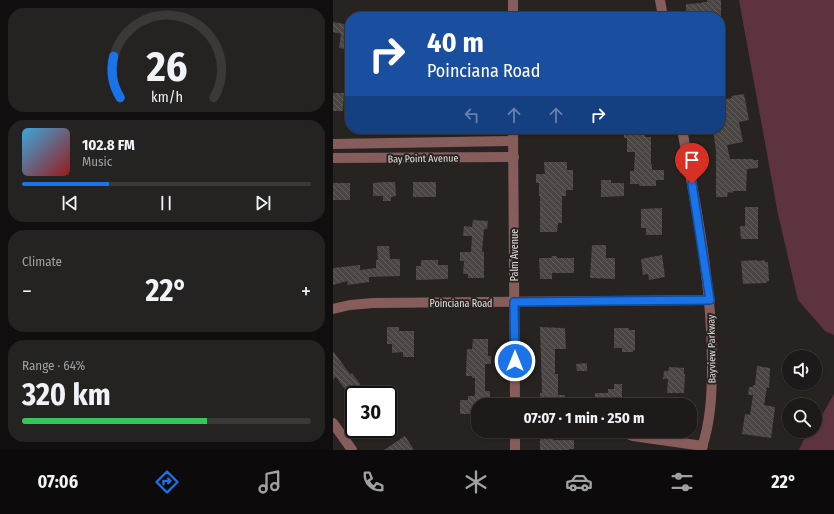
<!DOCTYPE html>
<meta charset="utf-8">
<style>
:root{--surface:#1d1a19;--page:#252322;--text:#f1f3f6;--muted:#a0a1a2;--line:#3b3838;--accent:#1a73e8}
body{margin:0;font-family:"Fira Sans Condensed",sans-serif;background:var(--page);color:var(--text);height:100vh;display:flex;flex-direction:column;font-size:15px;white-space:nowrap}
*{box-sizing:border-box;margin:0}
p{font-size:13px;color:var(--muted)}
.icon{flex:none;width:22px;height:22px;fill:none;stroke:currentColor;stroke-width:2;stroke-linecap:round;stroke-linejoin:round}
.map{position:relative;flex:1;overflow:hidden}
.panel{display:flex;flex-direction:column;gap:8px;padding:8px;background:#100e0e;width:333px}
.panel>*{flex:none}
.top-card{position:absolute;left:12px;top:12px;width:380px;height:122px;border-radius:16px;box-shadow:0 1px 3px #0004,0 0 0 1px var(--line);background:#1a4fa0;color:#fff;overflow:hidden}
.controls{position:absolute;left:449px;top:350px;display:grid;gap:8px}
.controls a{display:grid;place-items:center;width:40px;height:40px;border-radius:50%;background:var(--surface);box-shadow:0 1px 3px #0004,0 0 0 1px var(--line);font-size:20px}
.speed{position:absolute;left:12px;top:386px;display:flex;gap:8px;font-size:20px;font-weight:700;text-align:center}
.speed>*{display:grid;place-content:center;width:52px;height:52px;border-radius:50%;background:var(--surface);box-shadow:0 1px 3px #0004,0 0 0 1px var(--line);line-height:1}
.speed .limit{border:2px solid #111;border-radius:6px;background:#fff;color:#111}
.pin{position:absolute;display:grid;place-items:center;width:34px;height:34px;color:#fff;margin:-41px -17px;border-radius:50% 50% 50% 0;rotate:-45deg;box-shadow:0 0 4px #0007}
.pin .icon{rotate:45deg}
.me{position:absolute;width:44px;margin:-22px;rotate:0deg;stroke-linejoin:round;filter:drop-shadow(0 0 3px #0008)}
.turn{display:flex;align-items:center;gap:14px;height:84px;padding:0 16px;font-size:18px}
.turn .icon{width:52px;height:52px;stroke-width:2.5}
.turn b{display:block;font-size:28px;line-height:34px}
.lanes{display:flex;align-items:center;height:38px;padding:0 16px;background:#0003;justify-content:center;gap:20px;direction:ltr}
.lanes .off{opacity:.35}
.big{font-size:30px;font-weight:700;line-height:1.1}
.panel .widget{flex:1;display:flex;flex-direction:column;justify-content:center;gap:6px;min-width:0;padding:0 14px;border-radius:16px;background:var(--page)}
.panel .dial{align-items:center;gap:0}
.dial svg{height:104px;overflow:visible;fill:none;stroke:var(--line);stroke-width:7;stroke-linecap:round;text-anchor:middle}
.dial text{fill:var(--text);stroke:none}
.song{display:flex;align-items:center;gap:12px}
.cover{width:48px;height:48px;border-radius:6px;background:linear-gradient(135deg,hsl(200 70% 55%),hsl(0 70% 35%))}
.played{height:4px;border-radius:2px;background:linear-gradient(90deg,var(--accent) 30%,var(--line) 30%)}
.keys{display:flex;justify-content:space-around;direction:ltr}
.heat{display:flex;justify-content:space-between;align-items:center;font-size:22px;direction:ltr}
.charge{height:6px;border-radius:3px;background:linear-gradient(90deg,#34c759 64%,var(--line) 0)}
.trip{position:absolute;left:138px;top:398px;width:226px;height:40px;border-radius:16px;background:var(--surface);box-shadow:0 1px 3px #0004,0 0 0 1px var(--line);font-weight:700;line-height:40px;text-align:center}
.tab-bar{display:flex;height:64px;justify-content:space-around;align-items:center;background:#0c0a0a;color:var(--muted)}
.tab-bar .icon{width:28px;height:28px}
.tab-bar .on{color:var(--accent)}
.tab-bar b{font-size:18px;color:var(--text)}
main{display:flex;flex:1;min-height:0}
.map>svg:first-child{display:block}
.water{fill:#5e3340}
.building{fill:url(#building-back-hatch)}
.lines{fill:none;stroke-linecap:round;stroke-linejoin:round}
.minor{stroke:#875d5c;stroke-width:10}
.route-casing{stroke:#114b97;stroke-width:10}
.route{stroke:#1a73e8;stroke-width:7}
.labels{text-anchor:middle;stroke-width:4;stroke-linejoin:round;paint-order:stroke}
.street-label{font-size:10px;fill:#e1dedd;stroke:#272321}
</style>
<main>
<section class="panel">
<div class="widget dial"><svg viewBox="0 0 100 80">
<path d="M14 69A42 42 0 1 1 86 69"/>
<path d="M14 69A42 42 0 0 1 9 37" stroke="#1a73e8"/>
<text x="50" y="56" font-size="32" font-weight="700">26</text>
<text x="50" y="72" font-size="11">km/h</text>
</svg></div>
<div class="widget">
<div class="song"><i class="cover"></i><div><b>102.8 FM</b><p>Music</p></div></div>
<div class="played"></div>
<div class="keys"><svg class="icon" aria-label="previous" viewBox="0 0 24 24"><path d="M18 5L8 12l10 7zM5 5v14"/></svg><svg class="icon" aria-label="pause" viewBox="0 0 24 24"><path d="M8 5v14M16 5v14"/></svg><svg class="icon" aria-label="next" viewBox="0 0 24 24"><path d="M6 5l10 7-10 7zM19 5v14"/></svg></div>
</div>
<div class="widget"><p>Climate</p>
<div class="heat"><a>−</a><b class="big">22°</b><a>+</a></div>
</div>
<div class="widget"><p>Range · 64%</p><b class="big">320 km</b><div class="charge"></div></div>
</section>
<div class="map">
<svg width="501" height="450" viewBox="0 0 501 450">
<defs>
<pattern id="building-back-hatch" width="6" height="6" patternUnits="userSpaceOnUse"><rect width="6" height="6" fill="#4b4643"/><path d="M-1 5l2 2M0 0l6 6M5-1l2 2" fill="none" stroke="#65605e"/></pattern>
</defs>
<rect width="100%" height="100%" fill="#272321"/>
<g class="water">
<path d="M406,0h95v335l-9,-4 -27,-31 -20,-86z"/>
<path d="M501,394v56h-35l9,-19h7v-11l7,-5z"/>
</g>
<g class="building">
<path d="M374,0h14v17l-35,-2v-11l16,-1v-1h5z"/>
<path d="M0,22l17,3v25l-11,-2 2,-14 -8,-2z"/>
<path d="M0,93h11l-1,18h-10z"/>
<path d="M411,94l5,26 -10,2 4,20 -16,3 3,14h23v1h5v8l-11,1 -1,22h-13v2l-5,-1 -1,5h-11v-46l-3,-22h7v-29l12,-2 -1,-2z"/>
<path d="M291,129h21v8h6v27h1v6h12v10h-8v6h-17v-2h-9v-13h4l1,-19h-8v-14h-3z"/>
<path d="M211,162h23v8h6v20h-7v6h-4v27h-4l-1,9h-17v-36h-1v-13h-3v-9h9z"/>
<path d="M268,180h10v3h13v13l-23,1z"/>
<path d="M53,182h9l1,14 -5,1v4h-8v-5h-10v-13z"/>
<rect x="80" y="182" width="23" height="15"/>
<rect x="0" y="183" width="17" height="17"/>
<path d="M412,207h13v32h-17l-1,-13h5z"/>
<path d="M329,208v27h-16v-7h-5v-19z"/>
<path d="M140,220l15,1 -1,8h-3l-2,23h2v26h-16v-4h-5l1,-13h-4v-9h11l1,-16h-9l1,-10 8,1z"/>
<path d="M259,245h14v13h9v21l-25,-1z"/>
<path d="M44,246h12l1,13h10v17l-31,1v5l-21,3 -1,-4 -14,4v-17l27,-3v5l16,-2v-8h2z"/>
<path d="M329,255l3,22 -16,3 -1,-6 -5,1 -2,-16z"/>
<path d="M219,256h4l2,2h16v15h-22v6h-12l-1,-21h12z"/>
<path d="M88,260h17v5h10v14l-32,1v-14h5z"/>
<path d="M424,260v1l8,-1v2h3l1,19 -3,1v1l-23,1 -2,-23z"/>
<path d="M54,327h12v4h15v26h-11v-5l-11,1v-9h-5z"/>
<path d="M207,327l25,1 1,21h-11v25h3v21h7v10h-25v-12h2z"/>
<path d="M281,328h15v2h6v20h-1l-1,2h-11v-4h-8z"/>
<path d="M140,339h15v17h3v8h-6v27h5v14h-12v9h-18v-14h8v-4h7v-18h-3v-2h-6l1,-27h5z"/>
<path d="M0,351l17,23 2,-1 13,18 -6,4h-10l-13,-18 -3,2z"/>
<path d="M254,363v8h-10l-1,-7z"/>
<path d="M424,366l13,2 -1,20 -2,-1 -3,18 11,2 -4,31 -29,-4 3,-20 5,1 3,-20h-5l1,-8h4v-2h2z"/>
<path d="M336,367l15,1v6h1l-1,19h-17l1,-14h-5l1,-8h4z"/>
<path d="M281,384h8v21h-27v-12h13v-4h6z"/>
<path d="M72,436l9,14h-30z"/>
<path d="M207,437h13v3h21v9h-5v1h-29z"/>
</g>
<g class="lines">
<g class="minor">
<path d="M180,0v17"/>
<path d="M327,0l3,17"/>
<path d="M180,129l2,276"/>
<path d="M349,129c14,78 30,155 30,234 0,30 -1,59 -11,87"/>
<path d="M0,144l180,-3"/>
<path d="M0,158l181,-1"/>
<path d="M0,309l17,-4 23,-2 337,-3"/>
<path d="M0,423l19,27"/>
<path d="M182,431v19"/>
<path d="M286,431l14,5 70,10"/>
</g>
</g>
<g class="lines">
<g class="route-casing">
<path id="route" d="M182,361l-1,-59 196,-2 -18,-116"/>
</g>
<use href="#route" class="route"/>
</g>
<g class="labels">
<g class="street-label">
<text transform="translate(90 158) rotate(-1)" y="4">Bay Point Avenue</text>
<text transform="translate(181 255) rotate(-90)" y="4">Palm Avenue</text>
<text x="128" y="307">Poinciana Road</text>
<text transform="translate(378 349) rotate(-91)" y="4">Bayview Parkway</text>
</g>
</g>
</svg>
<div class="controls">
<a><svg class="icon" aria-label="sound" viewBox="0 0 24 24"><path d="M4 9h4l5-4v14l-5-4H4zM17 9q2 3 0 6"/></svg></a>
<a><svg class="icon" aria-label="search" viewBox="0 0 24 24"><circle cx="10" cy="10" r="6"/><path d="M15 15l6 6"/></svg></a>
</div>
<div class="speed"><div class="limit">30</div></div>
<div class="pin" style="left:359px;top:184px;background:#d93025"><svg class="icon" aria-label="arrive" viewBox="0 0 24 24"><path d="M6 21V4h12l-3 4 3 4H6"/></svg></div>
<svg class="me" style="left:182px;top:361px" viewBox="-20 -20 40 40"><circle r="17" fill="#1a73e8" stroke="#fff" stroke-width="3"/><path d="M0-11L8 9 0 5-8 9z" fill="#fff"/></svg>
<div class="trip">07:07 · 1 min · 250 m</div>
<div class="top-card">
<div class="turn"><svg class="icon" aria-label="right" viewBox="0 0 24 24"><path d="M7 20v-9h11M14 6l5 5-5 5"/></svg><div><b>40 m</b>Poinciana Road</div></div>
<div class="lanes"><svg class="icon off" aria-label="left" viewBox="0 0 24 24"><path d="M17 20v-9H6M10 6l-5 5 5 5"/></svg><svg class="icon off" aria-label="ahead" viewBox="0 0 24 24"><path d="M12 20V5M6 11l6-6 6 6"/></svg><svg class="icon off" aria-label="ahead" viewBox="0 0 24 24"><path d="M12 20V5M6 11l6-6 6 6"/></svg><svg class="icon" aria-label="right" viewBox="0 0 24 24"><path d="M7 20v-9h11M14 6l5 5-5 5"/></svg></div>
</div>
</div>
</main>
<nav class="tab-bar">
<b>07:06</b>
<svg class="icon on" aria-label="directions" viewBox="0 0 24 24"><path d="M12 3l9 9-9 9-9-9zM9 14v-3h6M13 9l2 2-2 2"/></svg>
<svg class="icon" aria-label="music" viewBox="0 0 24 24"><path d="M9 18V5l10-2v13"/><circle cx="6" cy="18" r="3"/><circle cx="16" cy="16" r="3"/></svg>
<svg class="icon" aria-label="phone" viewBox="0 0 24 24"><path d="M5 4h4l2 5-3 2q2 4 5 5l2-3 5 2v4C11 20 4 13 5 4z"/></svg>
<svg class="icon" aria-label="climate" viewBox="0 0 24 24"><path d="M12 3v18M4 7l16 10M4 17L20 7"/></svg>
<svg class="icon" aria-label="car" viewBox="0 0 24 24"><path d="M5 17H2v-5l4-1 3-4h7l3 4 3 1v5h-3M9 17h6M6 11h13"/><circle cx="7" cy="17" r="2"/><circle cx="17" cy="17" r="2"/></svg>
<svg class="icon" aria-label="filters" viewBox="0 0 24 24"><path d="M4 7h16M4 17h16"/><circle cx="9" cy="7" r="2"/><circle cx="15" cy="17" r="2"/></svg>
<b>22°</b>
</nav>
